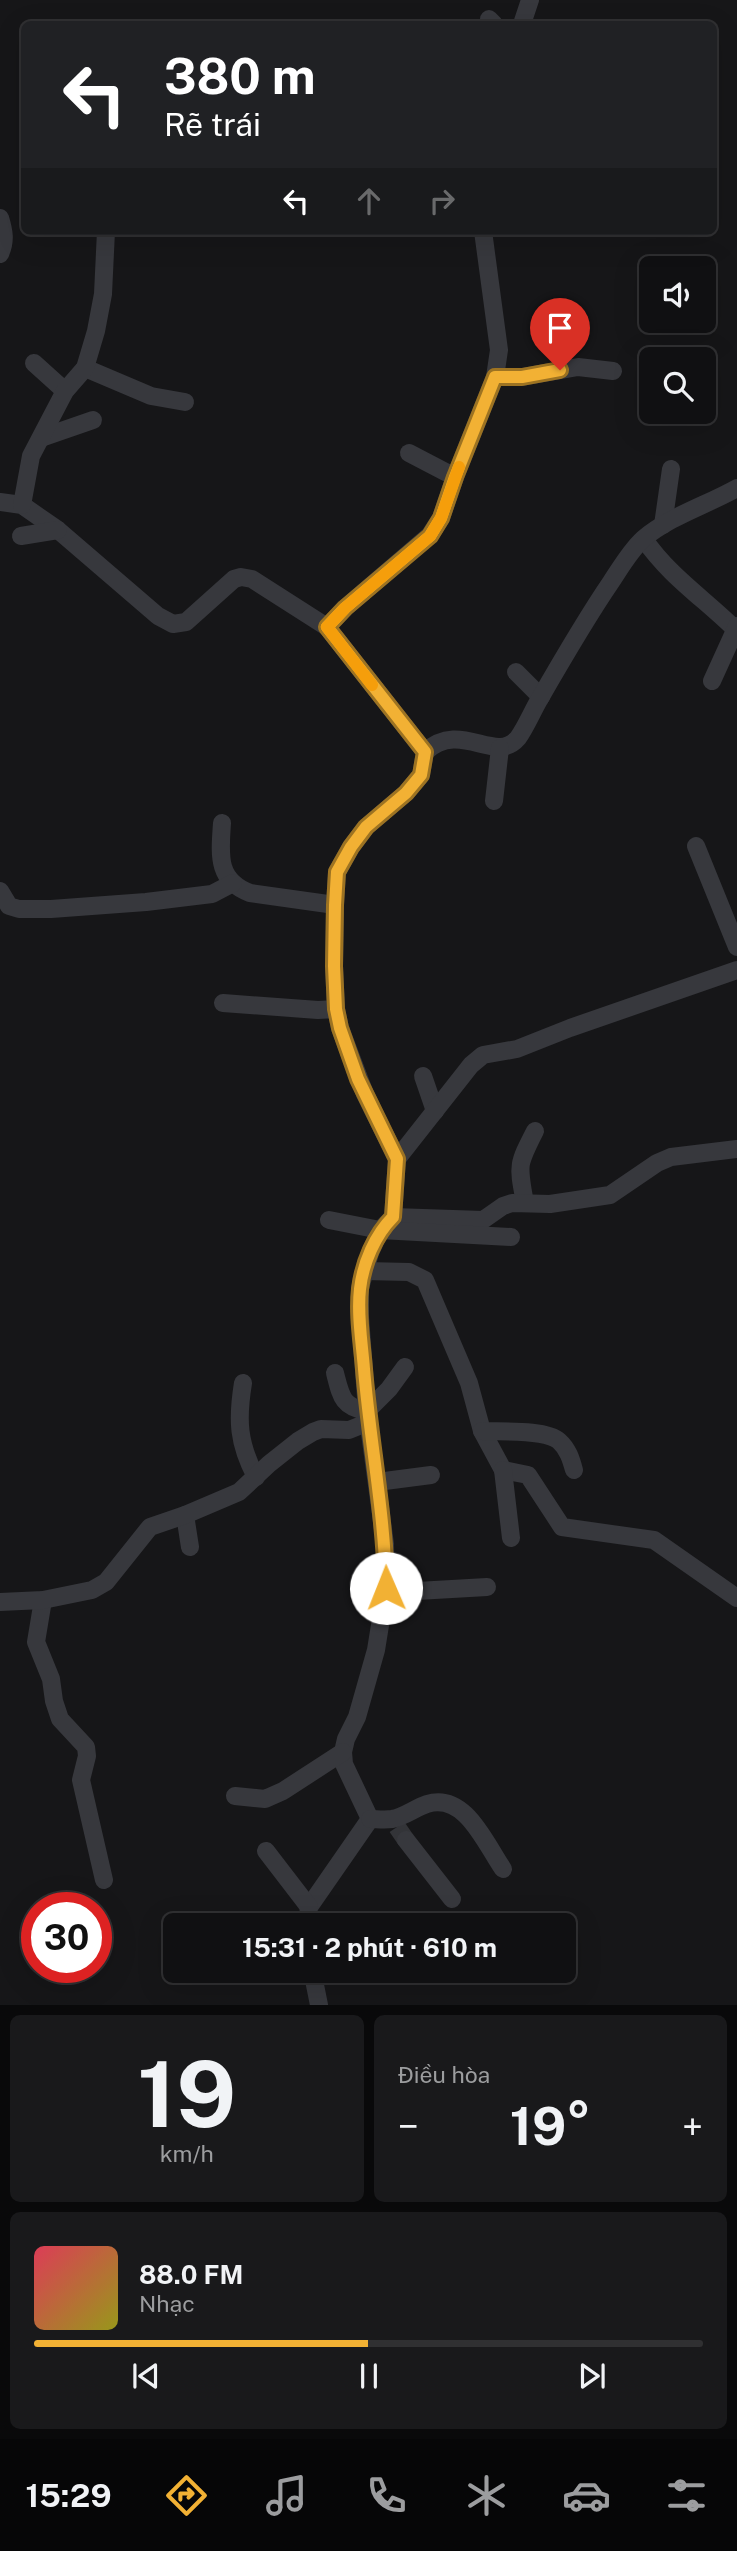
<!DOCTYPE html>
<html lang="vi">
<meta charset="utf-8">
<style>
:root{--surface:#101012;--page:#19191b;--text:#f1f3f6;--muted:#9c9d9f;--line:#303032;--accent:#f2b134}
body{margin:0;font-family:"Public Sans",sans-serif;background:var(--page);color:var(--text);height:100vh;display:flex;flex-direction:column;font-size:26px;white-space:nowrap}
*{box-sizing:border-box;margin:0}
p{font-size:23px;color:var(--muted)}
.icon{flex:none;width:38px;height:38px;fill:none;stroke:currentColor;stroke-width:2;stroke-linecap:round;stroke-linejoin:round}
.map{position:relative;height:2005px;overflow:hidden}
.side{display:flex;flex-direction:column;gap:10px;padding:10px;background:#09090a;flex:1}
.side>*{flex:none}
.top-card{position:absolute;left:21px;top:21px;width:696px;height:214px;border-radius:10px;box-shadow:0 7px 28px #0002,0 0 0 2px var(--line);background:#202124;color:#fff;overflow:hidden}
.controls{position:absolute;left:639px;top:256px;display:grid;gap:14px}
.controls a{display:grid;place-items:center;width:77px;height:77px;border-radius:10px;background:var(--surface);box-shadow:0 7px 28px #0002,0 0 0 2px var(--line);font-size:35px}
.speed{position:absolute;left:21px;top:1892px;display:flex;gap:14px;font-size:35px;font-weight:700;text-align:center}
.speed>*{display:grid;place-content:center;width:91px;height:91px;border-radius:50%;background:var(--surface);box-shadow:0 7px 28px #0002,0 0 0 2px var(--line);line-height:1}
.speed .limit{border:10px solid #d22;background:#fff;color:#111}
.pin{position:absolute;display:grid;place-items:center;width:60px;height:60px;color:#fff;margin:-72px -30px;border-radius:50% 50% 50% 0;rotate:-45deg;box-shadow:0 0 7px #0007}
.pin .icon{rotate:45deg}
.me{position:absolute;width:77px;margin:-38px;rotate:359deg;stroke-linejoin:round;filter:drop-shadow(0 0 5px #0008)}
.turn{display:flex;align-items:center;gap:24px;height:147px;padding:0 28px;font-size:32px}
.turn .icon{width:91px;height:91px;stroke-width:2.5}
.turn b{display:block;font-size:49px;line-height:60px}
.lanes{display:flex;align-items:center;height:66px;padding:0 28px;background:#0003;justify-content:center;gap:35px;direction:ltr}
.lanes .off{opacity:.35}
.big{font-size:52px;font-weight:700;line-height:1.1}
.side .card{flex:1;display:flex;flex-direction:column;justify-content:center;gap:10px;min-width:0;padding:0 24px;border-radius:10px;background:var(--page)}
.side .dial{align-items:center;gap:0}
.dial b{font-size:91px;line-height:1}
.song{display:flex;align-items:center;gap:21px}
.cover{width:84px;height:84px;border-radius:10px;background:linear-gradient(135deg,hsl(350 70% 55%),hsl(60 70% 35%))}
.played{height:7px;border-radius:4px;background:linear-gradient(90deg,var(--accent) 50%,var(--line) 50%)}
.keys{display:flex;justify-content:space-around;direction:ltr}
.heat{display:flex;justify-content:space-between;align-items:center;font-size:38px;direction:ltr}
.side .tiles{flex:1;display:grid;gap:10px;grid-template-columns:1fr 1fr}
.card:last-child{grid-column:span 2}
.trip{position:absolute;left:163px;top:1913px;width:413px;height:70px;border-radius:10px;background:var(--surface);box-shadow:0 7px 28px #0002,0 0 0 2px var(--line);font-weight:700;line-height:70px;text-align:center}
.dock{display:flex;height:112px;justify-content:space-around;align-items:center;background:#060607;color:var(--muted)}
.dock .icon{width:49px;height:49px}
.dock .on{color:var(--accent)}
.dock b{font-size:32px;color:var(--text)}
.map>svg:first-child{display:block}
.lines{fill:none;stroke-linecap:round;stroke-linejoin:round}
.minor-tunnel{stroke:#333438;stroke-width:18;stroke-dasharray:18 9;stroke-linecap:butt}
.minor{stroke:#37383d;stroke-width:18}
.route-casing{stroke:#9d7322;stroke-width:18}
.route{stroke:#f2b134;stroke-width:12}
.slow{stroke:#f59e0b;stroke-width:12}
</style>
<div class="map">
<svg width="737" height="2005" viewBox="0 0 737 2005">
<rect width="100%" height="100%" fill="#161618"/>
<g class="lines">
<path class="minor-tunnel" d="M397,1827l9,13"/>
<g class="minor">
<path d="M489,19l5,5"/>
<path d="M522,24l8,-24"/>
<path d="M0,218c4,13 6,23 0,36"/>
<path d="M34,363l31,28"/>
<path d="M85,368l66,28 34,6"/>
<path d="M495,377h27l56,-10 35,4"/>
<path d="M41,438l52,-18"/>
<path d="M409,453l46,24"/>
<path d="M0,502l22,3 36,25 100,86 15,8 13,-2 48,-43 7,-2 11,2 75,48 98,125 -4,23 -15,18 -40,34 -15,20 -14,25 -2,33 -1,61 2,43 4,19 25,66 32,65 -4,58 -13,13 -10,23 -10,35v29l7,94 18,133 1,44 -10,62 -19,67 -11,22 -3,13 1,12 26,55 -61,88 -2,18"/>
<path d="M22,505l9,-49 34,-65 20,-23 11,-37 7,-37 3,-63"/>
<path d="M663,525l8,-56"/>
<path d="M21,536l37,-6"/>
<path d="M644,539c25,37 62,61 93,92"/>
<path d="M327,627l18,-19 85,-73 11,-17 14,-41 40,-100 4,-27 -16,-119"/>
<path d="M516,672l25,25"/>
<path d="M712,681l25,-55"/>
<path d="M425,752c36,-33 70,13 93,-14 8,-11 14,-26 21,-38 23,-40 46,-80 72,-118 10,-15 19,-31 32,-43 27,-23 64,-34 94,-51"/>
<path d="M494,801l6,-53"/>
<path d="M222,823c-2,31 -6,57 28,70l85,12"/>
<path d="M696,846l41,101"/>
<path d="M0,891l9,15 10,3h32l95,-7 66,-8 21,-11"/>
<path d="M223,1003l95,7 18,-1"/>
<path d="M423,1076l12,35"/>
<path d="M397,1159l74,-94 12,-10 34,-6 53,-21 167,-58"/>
<path d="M525,1203c-7,-38 -8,-37 10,-72"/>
<path d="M393,1217l90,3 20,-14 9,-3 38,1 60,-9 47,-32 14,-6 66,-8"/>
<path d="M329,1220l51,10 131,7"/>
<path d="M365,1271l44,1 16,8 44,103 13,48 21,39 25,5 34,52 92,13 83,58"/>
<path d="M335,1373c6,23 7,34 32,38l22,-22 16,-22"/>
<path d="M243,1383c-6,37 -5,60 13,94"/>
<path d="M482,1431c18,1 64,-2 77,10 9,8 12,18 15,29"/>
<path d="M503,1470l8,68"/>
<path d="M377,1482l54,-7"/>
<path d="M185,1515l5,32"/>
<path d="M386,1588l31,3 70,-4"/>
<path d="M43,1600l-7,42 15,37 3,22 6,18 26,28 1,9 -6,24 23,100"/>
<path d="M0,1602l43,-2 49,-10 14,-8 44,-55 35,-12 54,-23 30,-28 29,-23 15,-9 8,-3 28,1 20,-8"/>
<path d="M235,1796l30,3 18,-8 60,-39"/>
<path d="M370,1819c6,0 15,1 22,0 12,-2 23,-11 35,-15 38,-12 58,39 76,65"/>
<path d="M406,1840l46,59"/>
<path d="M266,1851l43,56"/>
<path d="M312,1970l7,35"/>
</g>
</g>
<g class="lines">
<g class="route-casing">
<path id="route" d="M386,1588c-1,-73 -16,-146 -22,-219 -2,-26 -7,-54 -4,-80 3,-26 15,-54 33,-72l4,-58 -39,-80 -18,-51 -4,-19 -2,-43 1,-61 2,-33 14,-25 15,-20 40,-34 15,-18 4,-23 -98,-125 18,-19 85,-72 11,-18 14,-41 40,-100h27l38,-7"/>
</g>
<use href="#route" class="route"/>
<path class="slow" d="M372,685l-45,-58 18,-19 85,-72 11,-18 18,-51"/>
</g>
</svg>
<div class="controls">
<a><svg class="icon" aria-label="sound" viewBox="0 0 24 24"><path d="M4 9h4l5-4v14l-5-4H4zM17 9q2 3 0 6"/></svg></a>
<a><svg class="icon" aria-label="search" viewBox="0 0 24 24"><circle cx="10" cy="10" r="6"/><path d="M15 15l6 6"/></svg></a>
</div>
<div class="speed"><div class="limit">30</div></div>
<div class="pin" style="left:560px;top:370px;background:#d93025"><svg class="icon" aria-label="arrive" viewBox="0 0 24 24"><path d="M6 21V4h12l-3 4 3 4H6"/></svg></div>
<svg class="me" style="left:386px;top:1588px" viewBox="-20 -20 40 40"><circle r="19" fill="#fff"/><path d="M0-13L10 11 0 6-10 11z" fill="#f2b134"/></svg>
<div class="trip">15:31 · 2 phút · 610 m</div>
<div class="top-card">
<div class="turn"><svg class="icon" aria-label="left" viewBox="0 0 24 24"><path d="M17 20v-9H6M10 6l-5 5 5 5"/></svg><div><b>380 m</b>Rẽ trái</div></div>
<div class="lanes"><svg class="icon" aria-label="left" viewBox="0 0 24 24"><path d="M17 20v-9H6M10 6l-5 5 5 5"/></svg><svg class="icon off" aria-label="ahead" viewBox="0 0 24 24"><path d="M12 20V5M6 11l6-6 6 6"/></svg><svg class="icon off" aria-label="right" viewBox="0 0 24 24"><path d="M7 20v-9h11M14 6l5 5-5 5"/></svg></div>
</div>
</div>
<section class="side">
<div class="tiles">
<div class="card dial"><b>19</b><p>km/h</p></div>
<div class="card"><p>Điều hòa</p>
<div class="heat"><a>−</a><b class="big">19°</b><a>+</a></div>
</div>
<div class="card">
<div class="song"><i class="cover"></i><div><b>88.0 FM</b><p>Nhạc</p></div></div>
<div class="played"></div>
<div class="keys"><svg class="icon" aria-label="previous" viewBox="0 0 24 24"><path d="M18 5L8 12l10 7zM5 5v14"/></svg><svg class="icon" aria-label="pause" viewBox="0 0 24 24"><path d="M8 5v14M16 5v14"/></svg><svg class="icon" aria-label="next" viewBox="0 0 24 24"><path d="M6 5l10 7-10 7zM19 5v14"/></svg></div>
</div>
</div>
</section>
<nav class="dock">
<b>15:29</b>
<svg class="icon on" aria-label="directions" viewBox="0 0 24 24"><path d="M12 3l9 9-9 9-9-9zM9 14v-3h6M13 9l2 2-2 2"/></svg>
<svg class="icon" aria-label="music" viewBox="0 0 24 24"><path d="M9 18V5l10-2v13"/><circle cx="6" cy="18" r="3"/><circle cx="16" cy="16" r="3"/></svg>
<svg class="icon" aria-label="phone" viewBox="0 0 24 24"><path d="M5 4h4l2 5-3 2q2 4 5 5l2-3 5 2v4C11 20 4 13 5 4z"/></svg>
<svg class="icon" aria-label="climate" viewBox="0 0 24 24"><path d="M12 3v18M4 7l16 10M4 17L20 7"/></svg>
<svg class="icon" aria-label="car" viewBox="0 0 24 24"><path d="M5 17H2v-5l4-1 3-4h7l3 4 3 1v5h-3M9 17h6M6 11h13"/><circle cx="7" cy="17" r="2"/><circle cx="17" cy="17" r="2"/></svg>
<svg class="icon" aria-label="filters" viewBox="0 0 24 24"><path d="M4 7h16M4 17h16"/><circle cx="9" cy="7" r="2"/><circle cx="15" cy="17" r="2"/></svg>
</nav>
